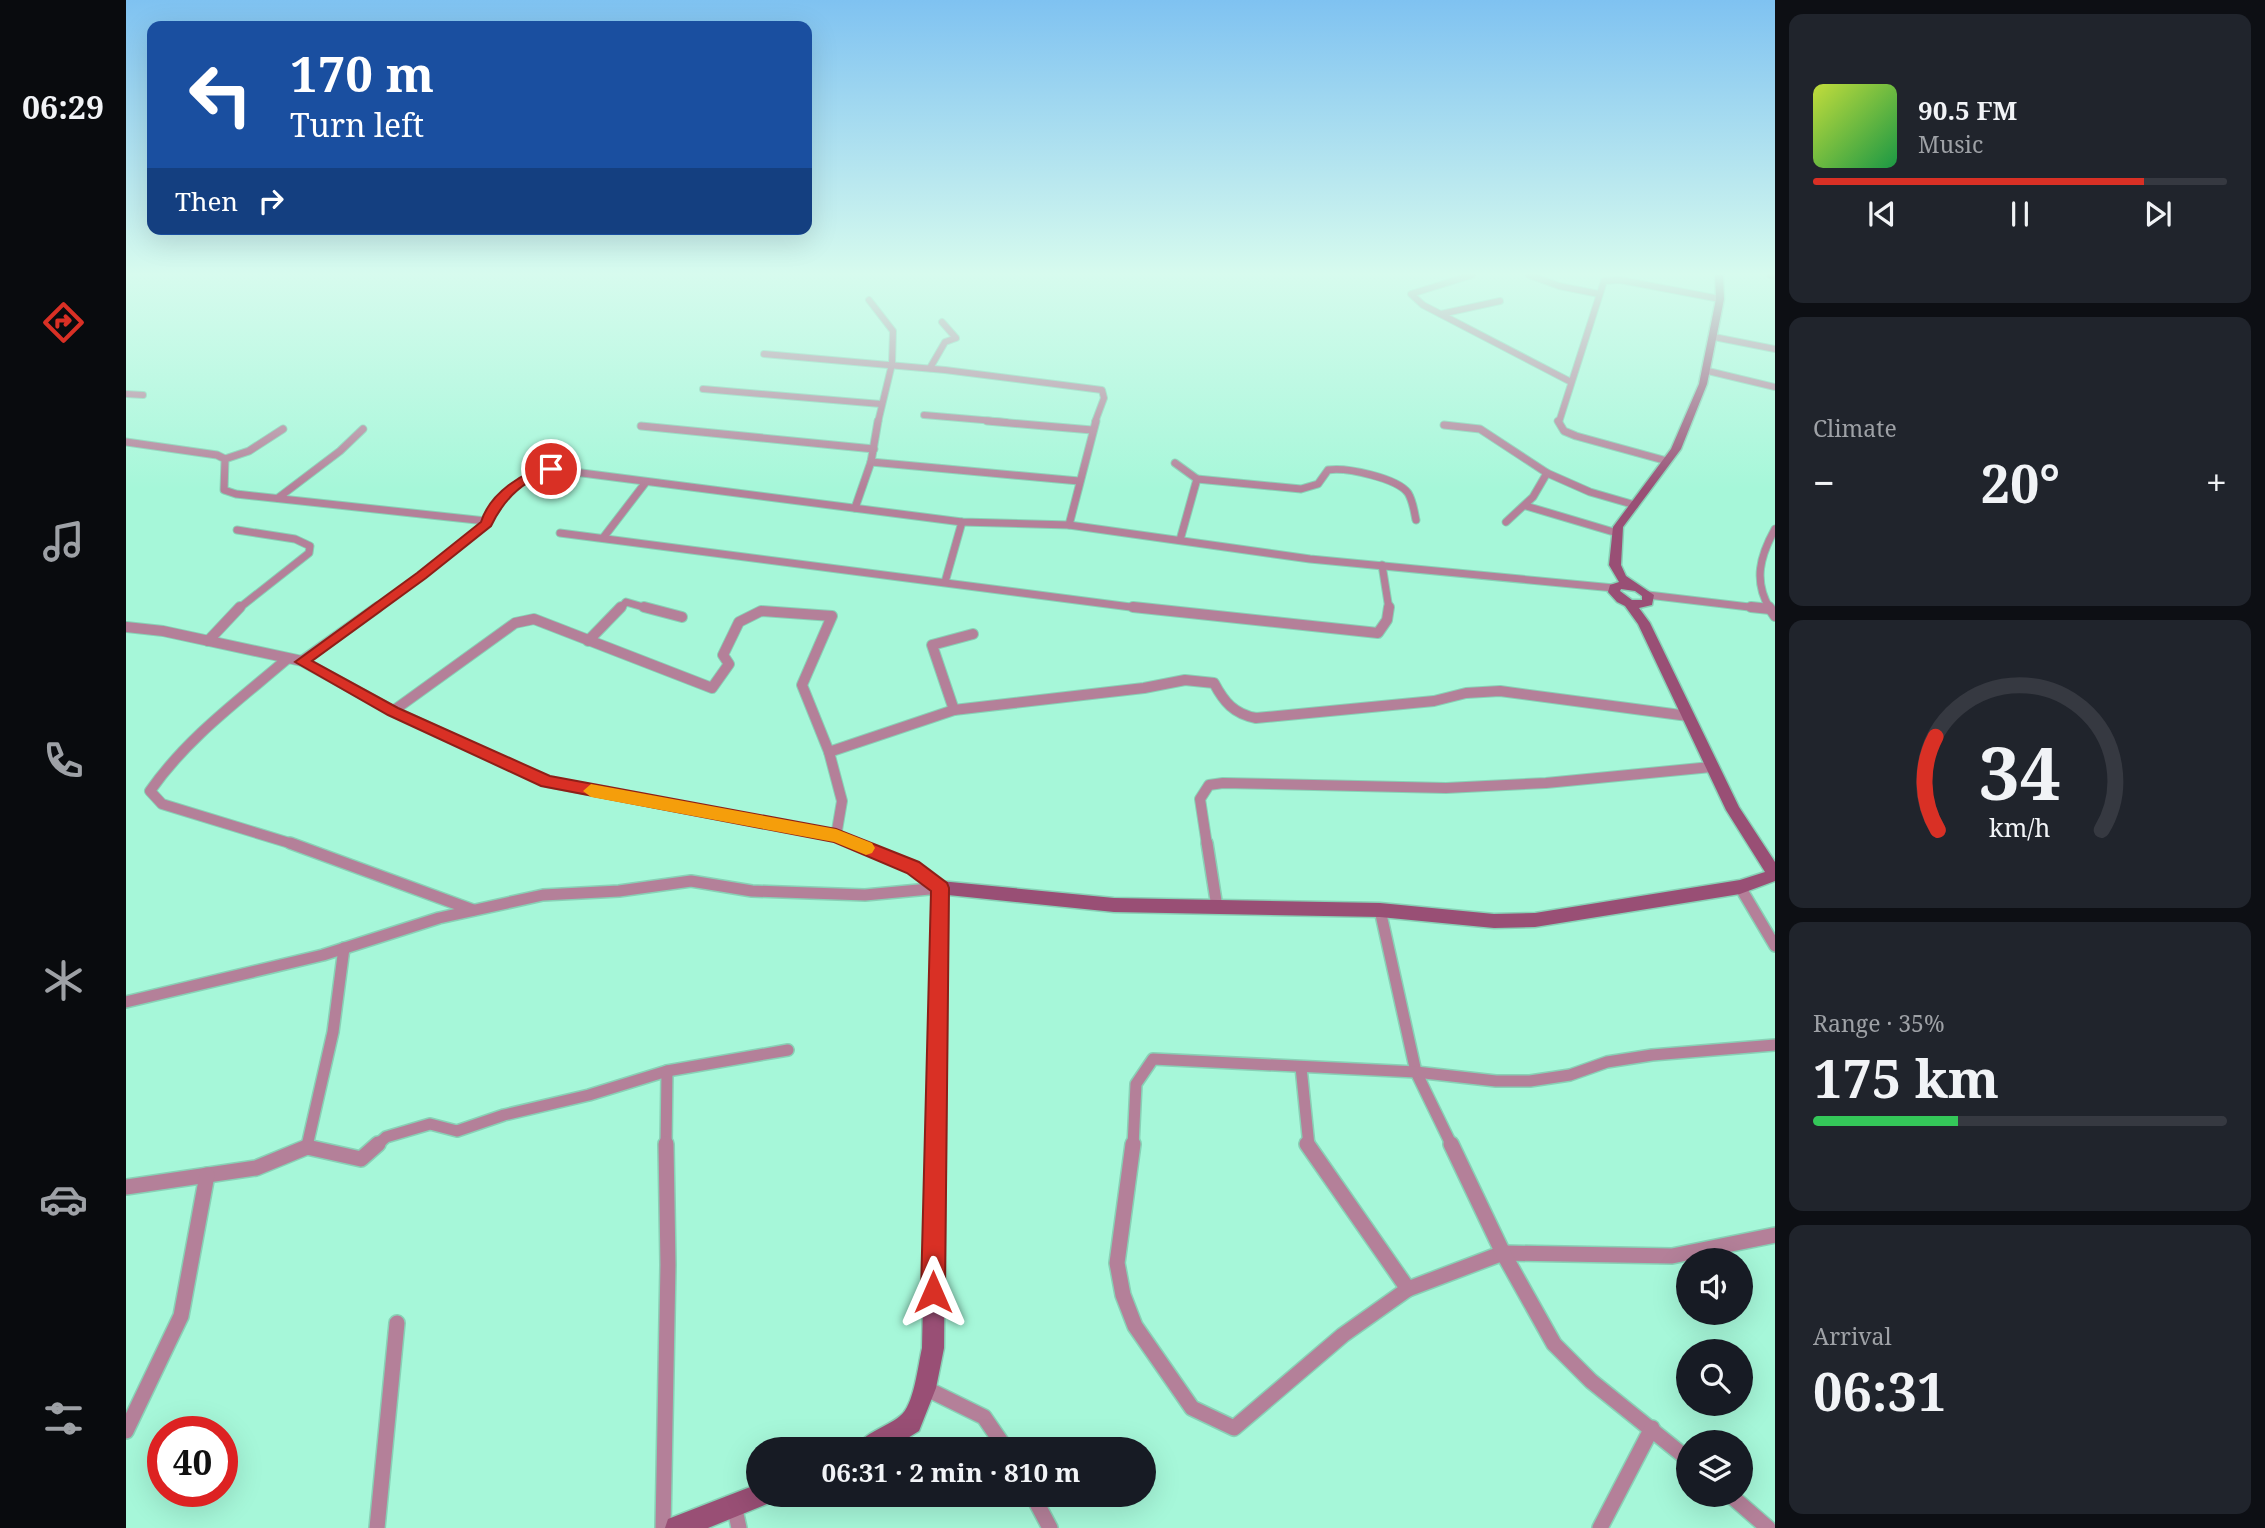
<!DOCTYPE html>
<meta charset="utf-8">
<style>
:root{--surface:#171b24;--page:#20242c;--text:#f1f3f6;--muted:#9ea1a6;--line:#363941;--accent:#d93025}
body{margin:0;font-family:"Noto Serif",serif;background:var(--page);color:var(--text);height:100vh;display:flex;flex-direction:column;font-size:26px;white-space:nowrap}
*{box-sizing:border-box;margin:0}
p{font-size:23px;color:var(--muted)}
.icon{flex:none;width:38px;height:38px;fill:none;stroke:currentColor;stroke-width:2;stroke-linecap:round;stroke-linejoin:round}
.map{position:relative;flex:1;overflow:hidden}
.panel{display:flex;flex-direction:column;gap:14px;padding:14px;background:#0d0f14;width:490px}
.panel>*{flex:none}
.top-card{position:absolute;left:21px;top:21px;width:665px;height:214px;border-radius:14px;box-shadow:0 7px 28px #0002;background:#1a4fa0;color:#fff;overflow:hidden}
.buttons{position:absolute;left:1550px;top:1248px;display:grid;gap:14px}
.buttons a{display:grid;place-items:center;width:77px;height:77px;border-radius:50%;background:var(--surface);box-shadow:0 7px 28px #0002;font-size:35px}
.speed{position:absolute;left:21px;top:1416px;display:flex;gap:14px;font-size:35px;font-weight:700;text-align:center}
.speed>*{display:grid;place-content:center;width:91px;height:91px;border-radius:50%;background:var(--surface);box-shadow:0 7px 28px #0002;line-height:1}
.speed .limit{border:10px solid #d22;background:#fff;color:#111}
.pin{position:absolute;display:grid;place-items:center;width:60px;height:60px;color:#fff;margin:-30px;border:4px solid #fff;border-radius:50%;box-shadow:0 2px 7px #0007}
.me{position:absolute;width:77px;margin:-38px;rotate:0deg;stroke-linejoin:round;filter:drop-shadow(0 0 5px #0008)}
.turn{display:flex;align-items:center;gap:24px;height:147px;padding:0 28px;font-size:32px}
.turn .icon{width:91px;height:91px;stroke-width:2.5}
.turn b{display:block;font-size:49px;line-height:60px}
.then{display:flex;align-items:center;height:66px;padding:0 28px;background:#0003;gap:14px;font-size:26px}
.big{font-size:52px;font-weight:700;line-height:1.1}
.panel .tile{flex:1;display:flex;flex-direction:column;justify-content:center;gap:10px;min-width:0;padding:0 24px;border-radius:14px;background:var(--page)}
.panel .dial{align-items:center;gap:0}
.dial svg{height:182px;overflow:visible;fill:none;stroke:var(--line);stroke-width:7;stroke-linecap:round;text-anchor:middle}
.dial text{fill:var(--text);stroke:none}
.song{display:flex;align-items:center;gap:21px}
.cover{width:84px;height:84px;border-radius:10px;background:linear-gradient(135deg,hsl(70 70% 55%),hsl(140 70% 35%))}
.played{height:7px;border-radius:4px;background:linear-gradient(90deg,var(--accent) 80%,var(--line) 80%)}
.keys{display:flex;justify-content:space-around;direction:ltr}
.heat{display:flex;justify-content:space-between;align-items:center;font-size:38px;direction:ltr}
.charge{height:10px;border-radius:5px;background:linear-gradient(90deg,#34c759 35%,var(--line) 0)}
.trip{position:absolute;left:620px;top:1437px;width:410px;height:70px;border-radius:35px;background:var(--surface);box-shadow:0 7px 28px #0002;font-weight:700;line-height:70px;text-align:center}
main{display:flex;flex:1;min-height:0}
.dock{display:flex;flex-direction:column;width:126px;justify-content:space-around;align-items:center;background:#090b0e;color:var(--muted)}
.dock .icon{width:49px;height:49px}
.dock .active{color:var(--accent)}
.dock b{font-size:32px;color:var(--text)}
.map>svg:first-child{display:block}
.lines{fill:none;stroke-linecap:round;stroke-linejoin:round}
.street-far4-casing{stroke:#88d1b6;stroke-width:8}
.street-far3-casing{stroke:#88d1b6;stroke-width:9}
.street-far2-casing{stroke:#88d1b6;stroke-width:12}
.street-far1-casing{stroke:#88d1b6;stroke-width:14}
.street-casing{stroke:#88d1b6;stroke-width:18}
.secondary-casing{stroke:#88d1b6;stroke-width:3}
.street-far4{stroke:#b48099;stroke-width:6}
.street-far3{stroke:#b48099;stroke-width:7}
.street-far2{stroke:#b48099;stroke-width:10}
.street-far1{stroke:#b48099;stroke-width:11}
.street{stroke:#b48099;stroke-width:15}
.secondary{fill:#994f75;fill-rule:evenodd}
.route{fill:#d93025;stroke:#8d1f18;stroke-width:2}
.slow{fill:#f59e0b}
</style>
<main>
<nav class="dock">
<b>06:29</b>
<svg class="icon active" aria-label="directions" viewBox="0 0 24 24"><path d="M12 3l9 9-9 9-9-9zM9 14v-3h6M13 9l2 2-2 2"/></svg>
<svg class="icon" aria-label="music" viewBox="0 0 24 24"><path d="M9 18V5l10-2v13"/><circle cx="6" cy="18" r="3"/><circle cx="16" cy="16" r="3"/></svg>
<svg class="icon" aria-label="phone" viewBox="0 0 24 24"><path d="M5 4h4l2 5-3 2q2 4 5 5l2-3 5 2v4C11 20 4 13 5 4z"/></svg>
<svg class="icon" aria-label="climate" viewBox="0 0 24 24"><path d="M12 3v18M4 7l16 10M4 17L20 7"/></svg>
<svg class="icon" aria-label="car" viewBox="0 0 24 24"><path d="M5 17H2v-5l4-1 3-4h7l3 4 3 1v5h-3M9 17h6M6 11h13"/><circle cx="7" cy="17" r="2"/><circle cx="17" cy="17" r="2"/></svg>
<svg class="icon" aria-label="filters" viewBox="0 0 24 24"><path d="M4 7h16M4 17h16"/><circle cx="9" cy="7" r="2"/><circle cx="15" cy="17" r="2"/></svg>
</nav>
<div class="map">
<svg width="1649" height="1528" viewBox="0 0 1649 1528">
<rect width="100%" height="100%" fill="#a6f7d9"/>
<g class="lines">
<g class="street-far4-casing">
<g id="street-far4">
<path d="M1346,275l-61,19 12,11 148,77"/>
<path d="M1403,275l30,11 40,8"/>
<path d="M1644,275l5,1"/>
<path d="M743,300l24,31 -1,33 -14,58"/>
<path d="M1315,314l59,-13"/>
<path d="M1588,337l61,12"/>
<path d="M638,354l181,16 157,20 2,8 -9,24"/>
<path d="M804,368l15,-26 11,-4 -14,-16"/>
<path d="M1582,371l67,16"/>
<path d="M577,389l178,15"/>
<path d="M0,394l17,1"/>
<path d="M798,415l82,7"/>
<path d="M1433,422l45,-141 16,-1 100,19"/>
</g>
</g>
<g class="street-far3-casing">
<g id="street-far3">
<path d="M861,421l105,9"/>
<path d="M1432,421l6,10 12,5 91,25"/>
<path d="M1318,425l36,4 67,44 43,19 45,13"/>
<path d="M515,426l233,23"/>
<path d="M0,442l91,13 8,4 -1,31 12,4 250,27"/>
<path d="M99,459l24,-8 34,-22"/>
<path d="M745,462l208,19"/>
<path d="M1049,463l22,16 -17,61"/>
<path d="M1071,479l104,10 17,-5 10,-14c18,-3 69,8 80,23 5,8 6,18 8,27"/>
<path d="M152,498l62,-47 23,-22"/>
<path d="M1400,506l91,27"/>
<path d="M729,508l16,-46 7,-41"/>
<path d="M1380,522l27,-25 14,-24"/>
<path d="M943,525l27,-104"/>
<path d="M111,530l58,9 15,7 -1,7 -71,56"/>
<path d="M434,533l586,76"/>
<path d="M477,538l43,-56"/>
<path d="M1256,565l7,44"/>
<path d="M819,582l17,-60"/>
<path d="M1522,595l118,14"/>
<path d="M249,609c37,-27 75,-53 108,-83 5,-5 6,-13 10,-19 14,-18 36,-32 58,-38l411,53 107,3 241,34 304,29"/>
<path d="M494,609l6,-7 24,7"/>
<path d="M1644,609c-17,-28 -10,-53 5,-80"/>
</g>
</g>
<g class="street-far2-casing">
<g id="street-far2">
<path d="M518,607l38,10"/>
<path d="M1007,607l245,26 9,-13 2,-13"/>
<path d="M1625,607l19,2"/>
<path d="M1643,607l6,9"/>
<path d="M0,627l37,4 139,30 91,50 154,71 289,54 22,9"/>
<path d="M82,641l32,-34"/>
<path d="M462,641l33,-34"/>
<path d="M161,659c-49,42 -100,79 -137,132l12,13 134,41"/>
<path d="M176,661l76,-54"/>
<path d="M828,710l-22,-65 41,-11"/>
<path d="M267,711l122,-88 19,-4 178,69 17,-24 -6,-9 16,-33 22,-11 71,5 -30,69 27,67 13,49 -6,35"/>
<path d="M703,752l125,-42 190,-22 41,-8 29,3c10,19 20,31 42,35l178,-17 32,-8 34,-2 188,25"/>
<path d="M1081,845l-7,-46 9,-14 14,-2 223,5 100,-5 165,-16"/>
</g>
</g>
<g class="street-far1-casing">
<g id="street-far1">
<path d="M164,843l183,67"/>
<path d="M728,843l59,25 27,20"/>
<path d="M1081,843l10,64"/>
<path d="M1614,887l35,59"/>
<path d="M1254,910l36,162 36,74"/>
<path d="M0,1002l197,-47 116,-37 104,-23 76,-4 72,-10 61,10 113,4 75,-7"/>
<path d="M1175,1067l8,79"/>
<path d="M181,1146l26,-114 11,-84"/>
<path d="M250,1146l10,-9 44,-13 27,7 47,-16 85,-20 78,-24 121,-21"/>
<path d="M540,1146l1,-75"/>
<path d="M1007,1146l3,-62 17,-25 263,13 80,9h34l40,-6 37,-13 45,-7 123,-10"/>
</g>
</g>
<g class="street-casing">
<g id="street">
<path d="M1007,1144l-16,119 6,32 12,31 57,82 42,20 109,-93 65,-46 95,-36 169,3 103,-21"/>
<path d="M1181,1144l101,145"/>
<path d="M1325,1144l52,109 51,91 37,37 98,79"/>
<path d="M0,1187l130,-19 51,-21 54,12 17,-15"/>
<path d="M799,1388l59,29 22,32"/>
<path d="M0,1431l55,-115 26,-141"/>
<path d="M906,1494l18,34"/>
<path d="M1603,1494l39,34"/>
<path d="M608,1505l5,23"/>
<path d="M251,1528l20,-205"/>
<path d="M537,1528l5,-263 -2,-121"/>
<path d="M1474,1528l52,-100"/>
</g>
</g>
<g class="secondary-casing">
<g id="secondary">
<path d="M1589,275h8l1,24 -17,85 -26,65 -58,78 -2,38 5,11 28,19 -2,10 -13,3 11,15 89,184 36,55v19l-35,13 -205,33 -41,1 -114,-11 -266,-5 -166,-17 -4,453 -8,40 -17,43 -29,18h-34c7,-17 30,-21 44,-33 14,-10 18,-51 22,-68l10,-460 2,-5 6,-2 174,17 266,5 114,11 41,-1 205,-33 25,-8 -39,-62 -88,-186 -13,-18 -8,-4 -9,-10 2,-7 9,-3 -10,-17 4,-38 58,-78 28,-65 17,-85zM1495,589l14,2 7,5v4h-10l-12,-9z"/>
<path d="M632,1484v10h18l-4,8 -64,26h-43l3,-9z"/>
</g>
</g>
<use href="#street-far4" class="street-far4"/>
<use href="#street-far3" class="street-far3"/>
<use href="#street-far2" class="street-far2"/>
<use href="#street-far1" class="street-far1"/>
<use href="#street" class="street"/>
<use href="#secondary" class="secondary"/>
</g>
<linearGradient id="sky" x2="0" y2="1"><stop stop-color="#7fc2f1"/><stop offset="0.56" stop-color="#d7fbee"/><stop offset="1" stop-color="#d7fbee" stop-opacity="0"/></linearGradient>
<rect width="1649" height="489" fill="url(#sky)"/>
<path class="route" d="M425,466l5,3 -1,3c-30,6 -51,27 -64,54l-65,52 -114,83 86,47 152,68 286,53 83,33 28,21 2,5 -4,404 -4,9 -8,3 -9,-3 -3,-9 10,-401 -24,-18 -73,-31 -293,-56 -153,-71 -93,-53 122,-89 64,-51c9,-29 42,-51 70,-56z"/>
<path class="slow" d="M465,784l245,45 36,14 3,5 -3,5 -6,2 -32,-13 -243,-45 -8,-6z"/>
</svg>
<div class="buttons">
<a><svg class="icon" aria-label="sound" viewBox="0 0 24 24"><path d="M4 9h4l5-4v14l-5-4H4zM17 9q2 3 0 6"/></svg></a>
<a><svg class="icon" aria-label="search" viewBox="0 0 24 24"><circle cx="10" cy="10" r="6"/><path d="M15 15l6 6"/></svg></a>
<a><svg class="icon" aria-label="layers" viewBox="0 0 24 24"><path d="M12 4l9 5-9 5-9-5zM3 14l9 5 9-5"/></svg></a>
</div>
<div class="speed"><div class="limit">40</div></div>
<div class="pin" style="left:425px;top:469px;background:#d93025"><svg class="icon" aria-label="arrive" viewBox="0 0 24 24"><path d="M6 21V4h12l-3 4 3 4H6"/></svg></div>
<svg class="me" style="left:807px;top:1292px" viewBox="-20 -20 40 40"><path d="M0-17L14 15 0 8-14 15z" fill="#d93025" stroke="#fff" stroke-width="4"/></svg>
<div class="trip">06:31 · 2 min · 810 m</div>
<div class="top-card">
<div class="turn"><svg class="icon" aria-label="left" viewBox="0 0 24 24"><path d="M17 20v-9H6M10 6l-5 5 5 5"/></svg><div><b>170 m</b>Turn left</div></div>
<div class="then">Then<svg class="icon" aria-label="right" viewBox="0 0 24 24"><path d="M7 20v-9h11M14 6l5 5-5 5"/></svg></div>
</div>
</div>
<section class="panel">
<div class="tile">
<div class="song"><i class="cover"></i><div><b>90.5 FM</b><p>Music</p></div></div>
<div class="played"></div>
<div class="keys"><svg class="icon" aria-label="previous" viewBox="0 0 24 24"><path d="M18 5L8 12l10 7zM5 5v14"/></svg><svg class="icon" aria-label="pause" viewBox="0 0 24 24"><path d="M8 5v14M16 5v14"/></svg><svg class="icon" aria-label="next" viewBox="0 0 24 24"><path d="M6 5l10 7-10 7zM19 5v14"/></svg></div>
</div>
<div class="tile"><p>Climate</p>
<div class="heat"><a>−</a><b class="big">20°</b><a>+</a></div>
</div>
<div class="tile dial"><svg viewBox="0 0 100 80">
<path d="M14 69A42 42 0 1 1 86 69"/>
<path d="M14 69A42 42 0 0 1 13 28" stroke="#d93025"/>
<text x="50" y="56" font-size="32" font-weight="700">34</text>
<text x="50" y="72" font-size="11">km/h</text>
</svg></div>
<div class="tile"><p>Range · 35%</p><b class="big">175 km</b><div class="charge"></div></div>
<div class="tile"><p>Arrival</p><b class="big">06:31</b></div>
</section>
</main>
